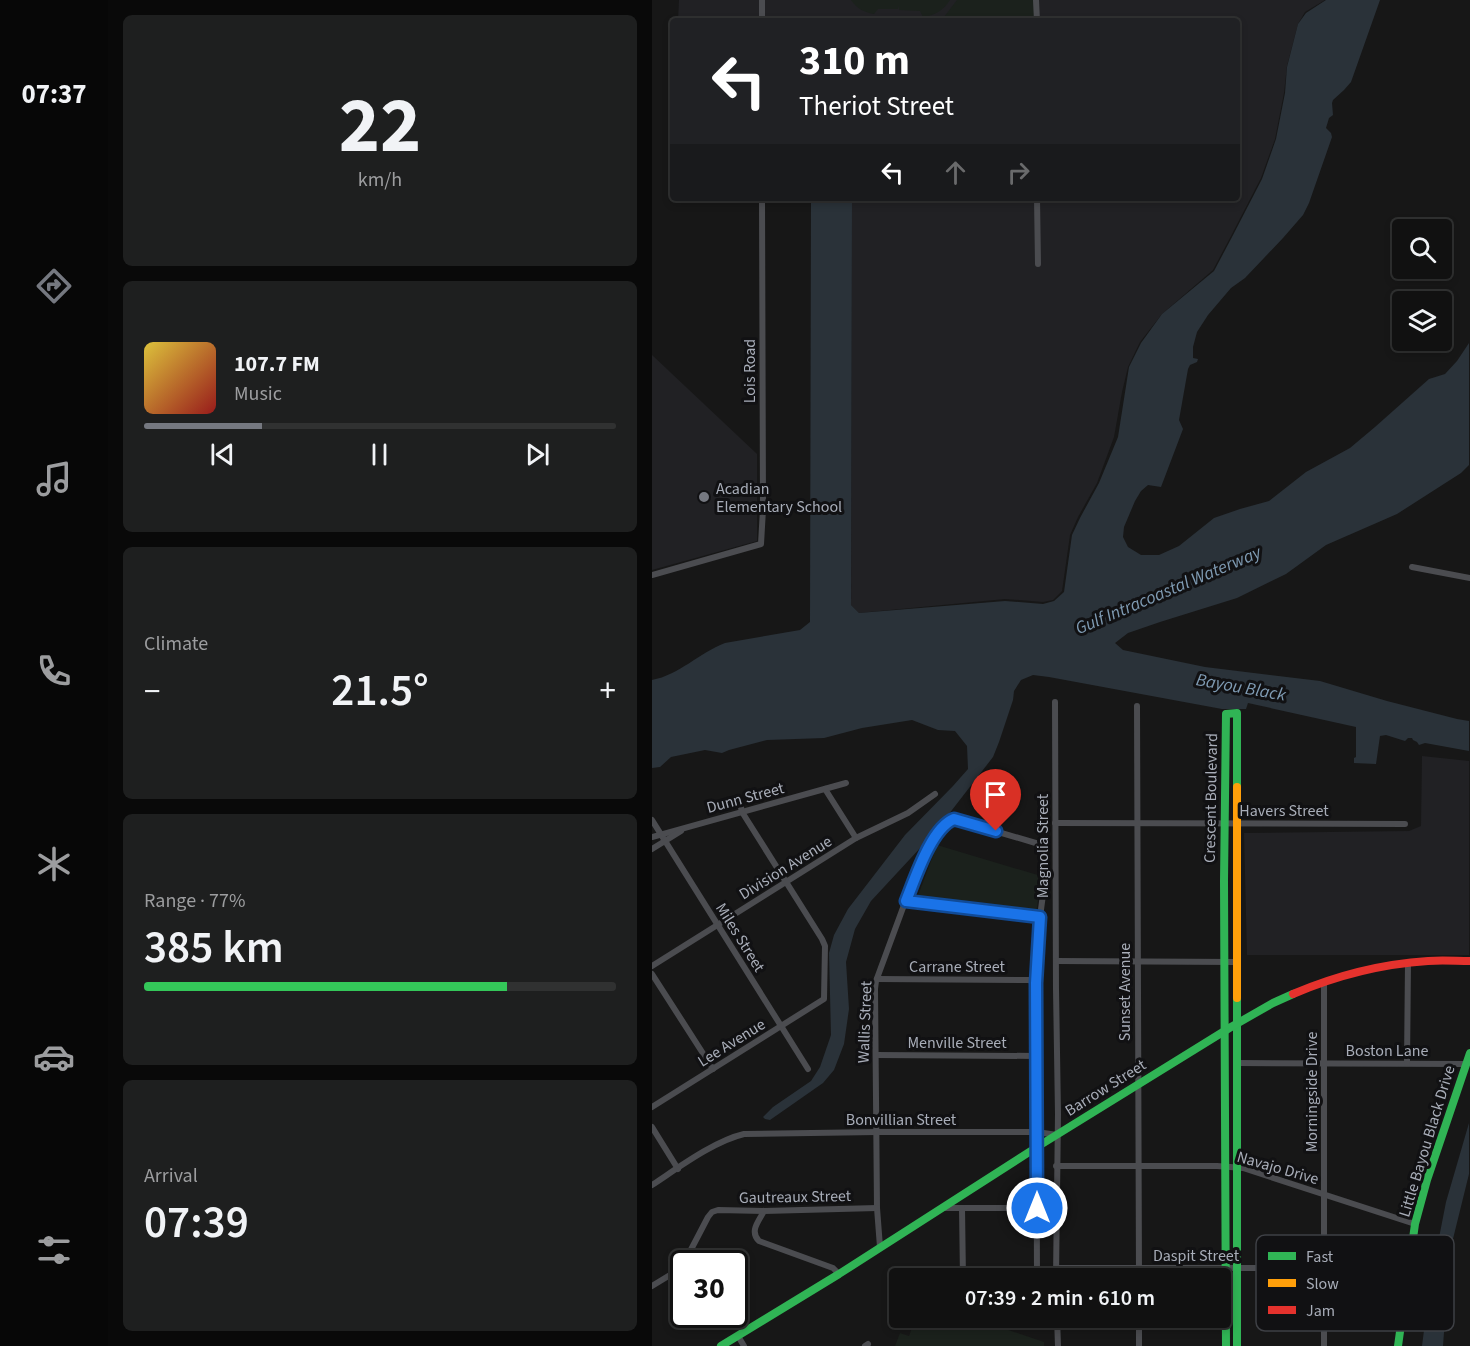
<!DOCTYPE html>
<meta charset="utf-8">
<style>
:root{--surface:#111;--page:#1e1f1f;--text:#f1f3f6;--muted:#9c9d9f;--line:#303131;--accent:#757880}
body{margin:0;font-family:"Source Sans 3",sans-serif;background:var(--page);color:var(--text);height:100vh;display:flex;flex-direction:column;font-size:22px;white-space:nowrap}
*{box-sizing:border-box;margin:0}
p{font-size:20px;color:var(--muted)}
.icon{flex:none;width:33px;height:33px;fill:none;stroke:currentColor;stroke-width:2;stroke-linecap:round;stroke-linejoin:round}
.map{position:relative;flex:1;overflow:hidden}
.sheet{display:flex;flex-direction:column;gap:15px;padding:15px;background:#090909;width:544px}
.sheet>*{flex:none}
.hud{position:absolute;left:18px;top:18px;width:570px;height:183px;border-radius:6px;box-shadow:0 3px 9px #0003,0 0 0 2px var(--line);background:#202124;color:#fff;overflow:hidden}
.tools{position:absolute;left:740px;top:219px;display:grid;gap:12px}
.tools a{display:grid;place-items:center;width:60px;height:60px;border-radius:6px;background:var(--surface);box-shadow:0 3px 9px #0003,0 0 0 2px var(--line);font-size:30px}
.speed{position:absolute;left:18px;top:1250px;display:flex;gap:12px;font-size:30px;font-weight:700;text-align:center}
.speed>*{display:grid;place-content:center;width:78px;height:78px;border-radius:50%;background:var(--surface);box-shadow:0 3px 9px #0003,0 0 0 2px var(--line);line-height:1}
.speed .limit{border:3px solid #111;border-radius:9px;background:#fff;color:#111}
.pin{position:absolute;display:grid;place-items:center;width:51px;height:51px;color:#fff;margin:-62px -26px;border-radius:50% 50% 50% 0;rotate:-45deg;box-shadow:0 0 6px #0007}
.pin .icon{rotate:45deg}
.me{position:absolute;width:66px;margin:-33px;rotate:0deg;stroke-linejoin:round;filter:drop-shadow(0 0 4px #0008)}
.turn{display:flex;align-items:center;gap:21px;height:126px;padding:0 30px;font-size:27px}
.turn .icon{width:78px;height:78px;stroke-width:2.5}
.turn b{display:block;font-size:42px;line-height:51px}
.lanes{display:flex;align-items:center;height:57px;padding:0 30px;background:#0003;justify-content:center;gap:30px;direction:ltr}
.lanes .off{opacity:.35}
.big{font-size:45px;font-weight:600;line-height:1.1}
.sheet .widget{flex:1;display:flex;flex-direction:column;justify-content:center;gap:9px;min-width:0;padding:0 21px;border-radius:9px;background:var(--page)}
.sheet .dial{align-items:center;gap:0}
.dial b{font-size:78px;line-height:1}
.song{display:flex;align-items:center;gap:18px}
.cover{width:72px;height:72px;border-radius:9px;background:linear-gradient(135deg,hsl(50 70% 55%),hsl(0 70% 35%))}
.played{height:6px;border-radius:3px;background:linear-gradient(90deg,var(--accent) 25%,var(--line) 25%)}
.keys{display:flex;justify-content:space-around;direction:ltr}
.heat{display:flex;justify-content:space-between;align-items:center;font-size:33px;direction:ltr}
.charge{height:9px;border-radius:4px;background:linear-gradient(90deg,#34c759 77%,var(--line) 0)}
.trip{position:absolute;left:237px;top:1268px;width:342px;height:60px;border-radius:6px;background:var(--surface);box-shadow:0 3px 9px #0003,0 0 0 2px var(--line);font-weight:600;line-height:60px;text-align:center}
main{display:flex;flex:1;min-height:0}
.tab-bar{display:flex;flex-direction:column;width:108px;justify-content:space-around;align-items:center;background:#070707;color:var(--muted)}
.tab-bar .icon{width:42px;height:42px}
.tab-bar .on{color:var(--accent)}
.tab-bar b{font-size:27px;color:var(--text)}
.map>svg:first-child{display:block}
.built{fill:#212124}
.green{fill:#1b211c}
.water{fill:#2a3239}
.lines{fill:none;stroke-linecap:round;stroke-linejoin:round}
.street{stroke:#4b4c50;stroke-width:6}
.fast{stroke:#30b455;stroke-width:8}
.slow{stroke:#ff9f0a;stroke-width:8}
.jam{stroke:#e5322d;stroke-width:8}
.route-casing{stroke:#114b97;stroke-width:15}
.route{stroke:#1a73e8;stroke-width:10}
.poi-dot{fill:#757880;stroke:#111113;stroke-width:2}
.labels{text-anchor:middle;stroke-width:6;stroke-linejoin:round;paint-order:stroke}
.street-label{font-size:16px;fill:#a8adb8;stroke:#111113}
.poi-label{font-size:16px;fill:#a8adb8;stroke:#111113;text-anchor:start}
.water-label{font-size:18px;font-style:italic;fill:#7f9bb3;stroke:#111113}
.key{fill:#111113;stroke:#3e4045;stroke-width:1.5}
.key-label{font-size:16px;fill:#a8adb8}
</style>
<main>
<nav class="tab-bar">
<b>07:37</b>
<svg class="icon on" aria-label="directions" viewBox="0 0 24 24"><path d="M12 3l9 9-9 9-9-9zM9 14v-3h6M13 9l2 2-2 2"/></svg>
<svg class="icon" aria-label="music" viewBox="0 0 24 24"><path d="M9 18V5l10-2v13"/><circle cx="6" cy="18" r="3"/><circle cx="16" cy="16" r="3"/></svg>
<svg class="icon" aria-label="phone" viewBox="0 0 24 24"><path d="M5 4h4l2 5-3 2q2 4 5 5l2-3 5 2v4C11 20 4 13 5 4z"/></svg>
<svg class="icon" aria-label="climate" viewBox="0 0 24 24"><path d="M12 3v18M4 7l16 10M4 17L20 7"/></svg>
<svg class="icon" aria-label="car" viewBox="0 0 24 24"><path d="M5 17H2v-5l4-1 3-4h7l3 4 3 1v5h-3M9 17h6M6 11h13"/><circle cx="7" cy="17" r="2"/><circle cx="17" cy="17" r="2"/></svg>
<svg class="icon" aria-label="filters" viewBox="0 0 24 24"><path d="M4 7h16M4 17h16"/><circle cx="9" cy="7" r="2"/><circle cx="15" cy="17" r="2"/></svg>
</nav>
<section class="sheet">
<div class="widget dial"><b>22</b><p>km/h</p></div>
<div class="widget">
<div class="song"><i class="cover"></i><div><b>107.7 FM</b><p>Music</p></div></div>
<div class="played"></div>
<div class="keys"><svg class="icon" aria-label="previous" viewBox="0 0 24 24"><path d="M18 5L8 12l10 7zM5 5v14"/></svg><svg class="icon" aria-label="pause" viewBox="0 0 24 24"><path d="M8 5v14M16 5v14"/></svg><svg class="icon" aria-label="next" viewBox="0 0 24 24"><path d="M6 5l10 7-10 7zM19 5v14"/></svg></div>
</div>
<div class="widget"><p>Climate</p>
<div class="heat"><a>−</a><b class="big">21.5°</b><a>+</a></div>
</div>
<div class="widget"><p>Range · 77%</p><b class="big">385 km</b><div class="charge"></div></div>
<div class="widget"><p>Arrival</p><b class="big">07:39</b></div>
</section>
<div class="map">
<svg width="818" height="1346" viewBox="0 0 818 1346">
<rect width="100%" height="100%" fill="#171717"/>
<g class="built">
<path d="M27,0h646l-20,12 -7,12 -11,42 -3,27 -9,46 -14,39 -30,58 -18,34 -51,44 -22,28 -12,25 -6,25 -8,45 -17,46 -19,34 -8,18 -8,56 -9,9 -10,2 -38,-3 -146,14 -8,-8 1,-403 -74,-4h459v-177h-559z"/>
<path d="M0,355l105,99v87l-105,29z"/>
<path d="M770,756l47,5v194h-222l-3,-122 165,-2 12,-5z"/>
</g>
<g class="green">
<path d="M199,0h99c-6,10 -16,16 -27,17l-3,-6 -21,-1v-5l-1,4h-20l-4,5c-10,-2 -17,-5 -23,-14z"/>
<path d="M305,0h77l1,21h-94z"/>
<path d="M285,845l104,31 -5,39 -119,-17z"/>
<path d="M264,1317h54l74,25v4h-149l5,-13 9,3z"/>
</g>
<g class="water">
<path d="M674,0h54l-29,82 -7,8 -11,10 -1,3 1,12 -4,3 -3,10 5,5 1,4 -23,66 -6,12 -20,23 -38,40 -14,10 -23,27 -11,17 -4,15v11l5,1 -1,3 -7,3 -2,4 -9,51 4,9 -22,58 -13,-2 -7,6 -6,10 -11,26 -1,10 5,10 13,8h18l20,-9 35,-28 26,-9 29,-8 37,-29 44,-24 25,-21 54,-48 16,-5 12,-13 12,-18v122l-8,8 -64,41 -71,31 -40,29 -49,24 -77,24 -32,11 -13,10 8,7 82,17 115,14 67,20 70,18 12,2v30l-44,-8 -6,2 -2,-3 -4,-2 -1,-2h-4l-3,3 -19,-6 -6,1 -4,28 -22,-1v-5l2,-1v-30l-108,-24 -2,6h-24l-173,-32 -16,-2 -12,5 -7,11 -1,9 -14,42 -6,15 -58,75 -64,69 -16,28 -9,33 3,47 -5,35 -10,26 -11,13 -53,37 -5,-1 -2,-2 10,-10 38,-26 9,-14 11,-32 -2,-82 5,-18 14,-26 57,-74 48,-49 15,-17 -1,-23 -12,-15 -17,-1 -26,-10 -50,8 -38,10 -57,2 -38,10 -7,3 -17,-3 -34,7 -11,10 -8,1v-88c27,-5 47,-27 73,-37l75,-13 10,-8 1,-422 41,2 -1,403 8,8 146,-12 38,3 11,-3 10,-9 8,-57 8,-17 19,-35 19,-46 11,-70 12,-24 21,-29 52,-43 18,-34 30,-58 14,-40 9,-46 2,-26 11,-43 8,-11z"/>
<path d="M817,1123v51l-19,77 -7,95h-21l8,-62 16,-82z"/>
</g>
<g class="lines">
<g class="street">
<path d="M110,0v21"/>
<path d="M384,0l1,21"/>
<path d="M385,198l1,66"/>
<path d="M760,567l58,11"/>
<path d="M0,575l109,-31 2,-35 -1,-311"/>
<path d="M403,702l1,287 2,125 -2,164"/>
<path d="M485,706l2,572"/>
<path d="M173,789l31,49"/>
<path d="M0,820l156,249"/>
<path d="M403,823l350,1"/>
<path d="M0,837l194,-54"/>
<path d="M0,849l29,-18"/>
<path d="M254,901l134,16"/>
<path d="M404,961l180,1"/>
<path d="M0,966l204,-128 52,-25 27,-19"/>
<path d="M0,974l61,95"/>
<path d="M225,979l151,1 6,1 2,2"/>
<path d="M672,982v364"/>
<path d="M224,1055l161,1"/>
<path d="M584,1063l230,1"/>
<path d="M755,1063l1,-100"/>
<path d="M0,1107l172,-108 1,-53 -3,-7 -80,-127 -2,-9"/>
<path d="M0,1127l26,42"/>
<path d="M404,1166h161l26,2 172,56"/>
<path d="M0,1185c26,-17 62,-44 92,-51l133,-2h160l20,3"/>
<path d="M291,1208h94"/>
<path d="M310,1208l1,70"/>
<path d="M112,1211c-5,10 -15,20 -5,30l74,27 6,6"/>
<path d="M228,1247l-3,-39 -2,-219 1,-8 28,-76 24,-57 7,-12 12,-14 7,-3 85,25"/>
<path d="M32,1263l24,-46 4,-5 6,-2 46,1 113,-3"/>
<path d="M404,1268h352"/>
<path d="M385,1278l-1,-295 4,-66 6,-45"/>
<path d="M0,1286l23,-14 9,-8"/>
<path d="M405,1317l1,29"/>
<path d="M487,1317v29"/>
<path d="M86,1336l6,10"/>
<path d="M213,1346l3,-2"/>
</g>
<g class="fast">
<path d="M585,998v348"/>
<path d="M69,1346l118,-72 198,-127 194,-120 42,-24 20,-9"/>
<path d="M574,1346l-2,-465 2,-167 11,-1v74"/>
<path d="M746,1346l17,-122 12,-44 43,-127"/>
</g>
<path class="slow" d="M585,787v211"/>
<path class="jam" d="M641,994c42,-18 89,-30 135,-33 14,-1 28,0 42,0"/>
</g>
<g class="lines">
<g class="route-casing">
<path id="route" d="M344,831l-42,-12c-23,9 -39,60 -48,82l134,16 -4,66 1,225"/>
</g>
<use href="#route" class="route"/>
</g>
<circle class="poi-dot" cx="52" cy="497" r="6"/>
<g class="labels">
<g class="street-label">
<text transform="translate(97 371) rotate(-90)" y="6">Lois Road</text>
<text transform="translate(93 797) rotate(-15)" y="6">Dunn Street</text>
<text transform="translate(558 798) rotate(-89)" y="6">Crescent Boulevard</text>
<text x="632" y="816">Havers Street</text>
<text transform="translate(390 846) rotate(-90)" y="6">Magnolia Street</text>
<text transform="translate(133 867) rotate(-32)" y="6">Division Avenue</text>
<text transform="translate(89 937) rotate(58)" y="6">Miles Street</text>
<text x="305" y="972">Carrane Street</text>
<text transform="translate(472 992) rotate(-90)" y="6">Sunset Avenue</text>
<text transform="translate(212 1022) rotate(-88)" y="6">Wallis Street</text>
<text transform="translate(79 1042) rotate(-32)" y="6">Lee Avenue</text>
<text x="305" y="1048">Menville Street</text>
<text x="735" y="1056">Boston Lane</text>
<text transform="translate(453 1087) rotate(-32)" y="6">Barrow Street</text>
<text transform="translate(659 1092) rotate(-90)" y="6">Morningside Drive</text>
<text x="249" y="1125">Bonvillian Street</text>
<text transform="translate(774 1141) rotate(-73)" y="6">Little Bayou Black Drive</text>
<text transform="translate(626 1167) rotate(16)" y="6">Navajo Drive</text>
<text transform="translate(143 1196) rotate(-1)" y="6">Gautreaux Street</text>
<text x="544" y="1261">Daspit Street</text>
</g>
<g class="poi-label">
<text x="64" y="494">Acadian<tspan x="64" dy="18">Elementary School</tspan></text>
</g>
<g class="water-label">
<text transform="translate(516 590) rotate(-23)" y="6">Gulf Intracoastal Waterway</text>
<text transform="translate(589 687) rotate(10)" y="6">Bayou Black</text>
</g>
</g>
<rect x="604" y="1235" width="198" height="96" rx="9" class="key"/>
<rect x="616" y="1252" width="28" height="8" fill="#30b455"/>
<rect x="616" y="1279" width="28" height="8" fill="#ff9f0a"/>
<rect x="616" y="1306" width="28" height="8" fill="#e5322d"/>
<g class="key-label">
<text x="654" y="1262">Fast</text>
<text x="654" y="1289">Slow</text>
<text x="654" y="1316">Jam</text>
</g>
</svg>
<div class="tools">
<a><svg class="icon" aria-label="search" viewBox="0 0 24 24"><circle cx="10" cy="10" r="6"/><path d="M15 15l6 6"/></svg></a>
<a><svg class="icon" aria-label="layers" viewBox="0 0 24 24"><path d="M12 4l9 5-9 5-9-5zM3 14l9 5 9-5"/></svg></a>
</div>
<div class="speed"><div class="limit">30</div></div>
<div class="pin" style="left:344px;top:831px;background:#d93025"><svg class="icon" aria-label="arrive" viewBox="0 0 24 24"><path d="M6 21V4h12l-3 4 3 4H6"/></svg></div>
<svg class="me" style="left:385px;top:1208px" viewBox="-20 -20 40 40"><circle r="17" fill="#1a73e8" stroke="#fff" stroke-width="3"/><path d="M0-11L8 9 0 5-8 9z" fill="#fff"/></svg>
<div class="trip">07:39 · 2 min · 610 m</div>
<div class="hud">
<div class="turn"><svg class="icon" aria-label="left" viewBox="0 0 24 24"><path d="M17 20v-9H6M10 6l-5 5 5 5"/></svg><div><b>310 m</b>Theriot Street</div></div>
<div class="lanes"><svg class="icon" aria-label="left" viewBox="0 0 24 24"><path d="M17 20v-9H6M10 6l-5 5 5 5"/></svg><svg class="icon off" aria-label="ahead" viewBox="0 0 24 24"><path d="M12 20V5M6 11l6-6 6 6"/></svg><svg class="icon off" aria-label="right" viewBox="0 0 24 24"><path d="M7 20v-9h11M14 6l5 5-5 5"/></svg></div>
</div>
</div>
</main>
